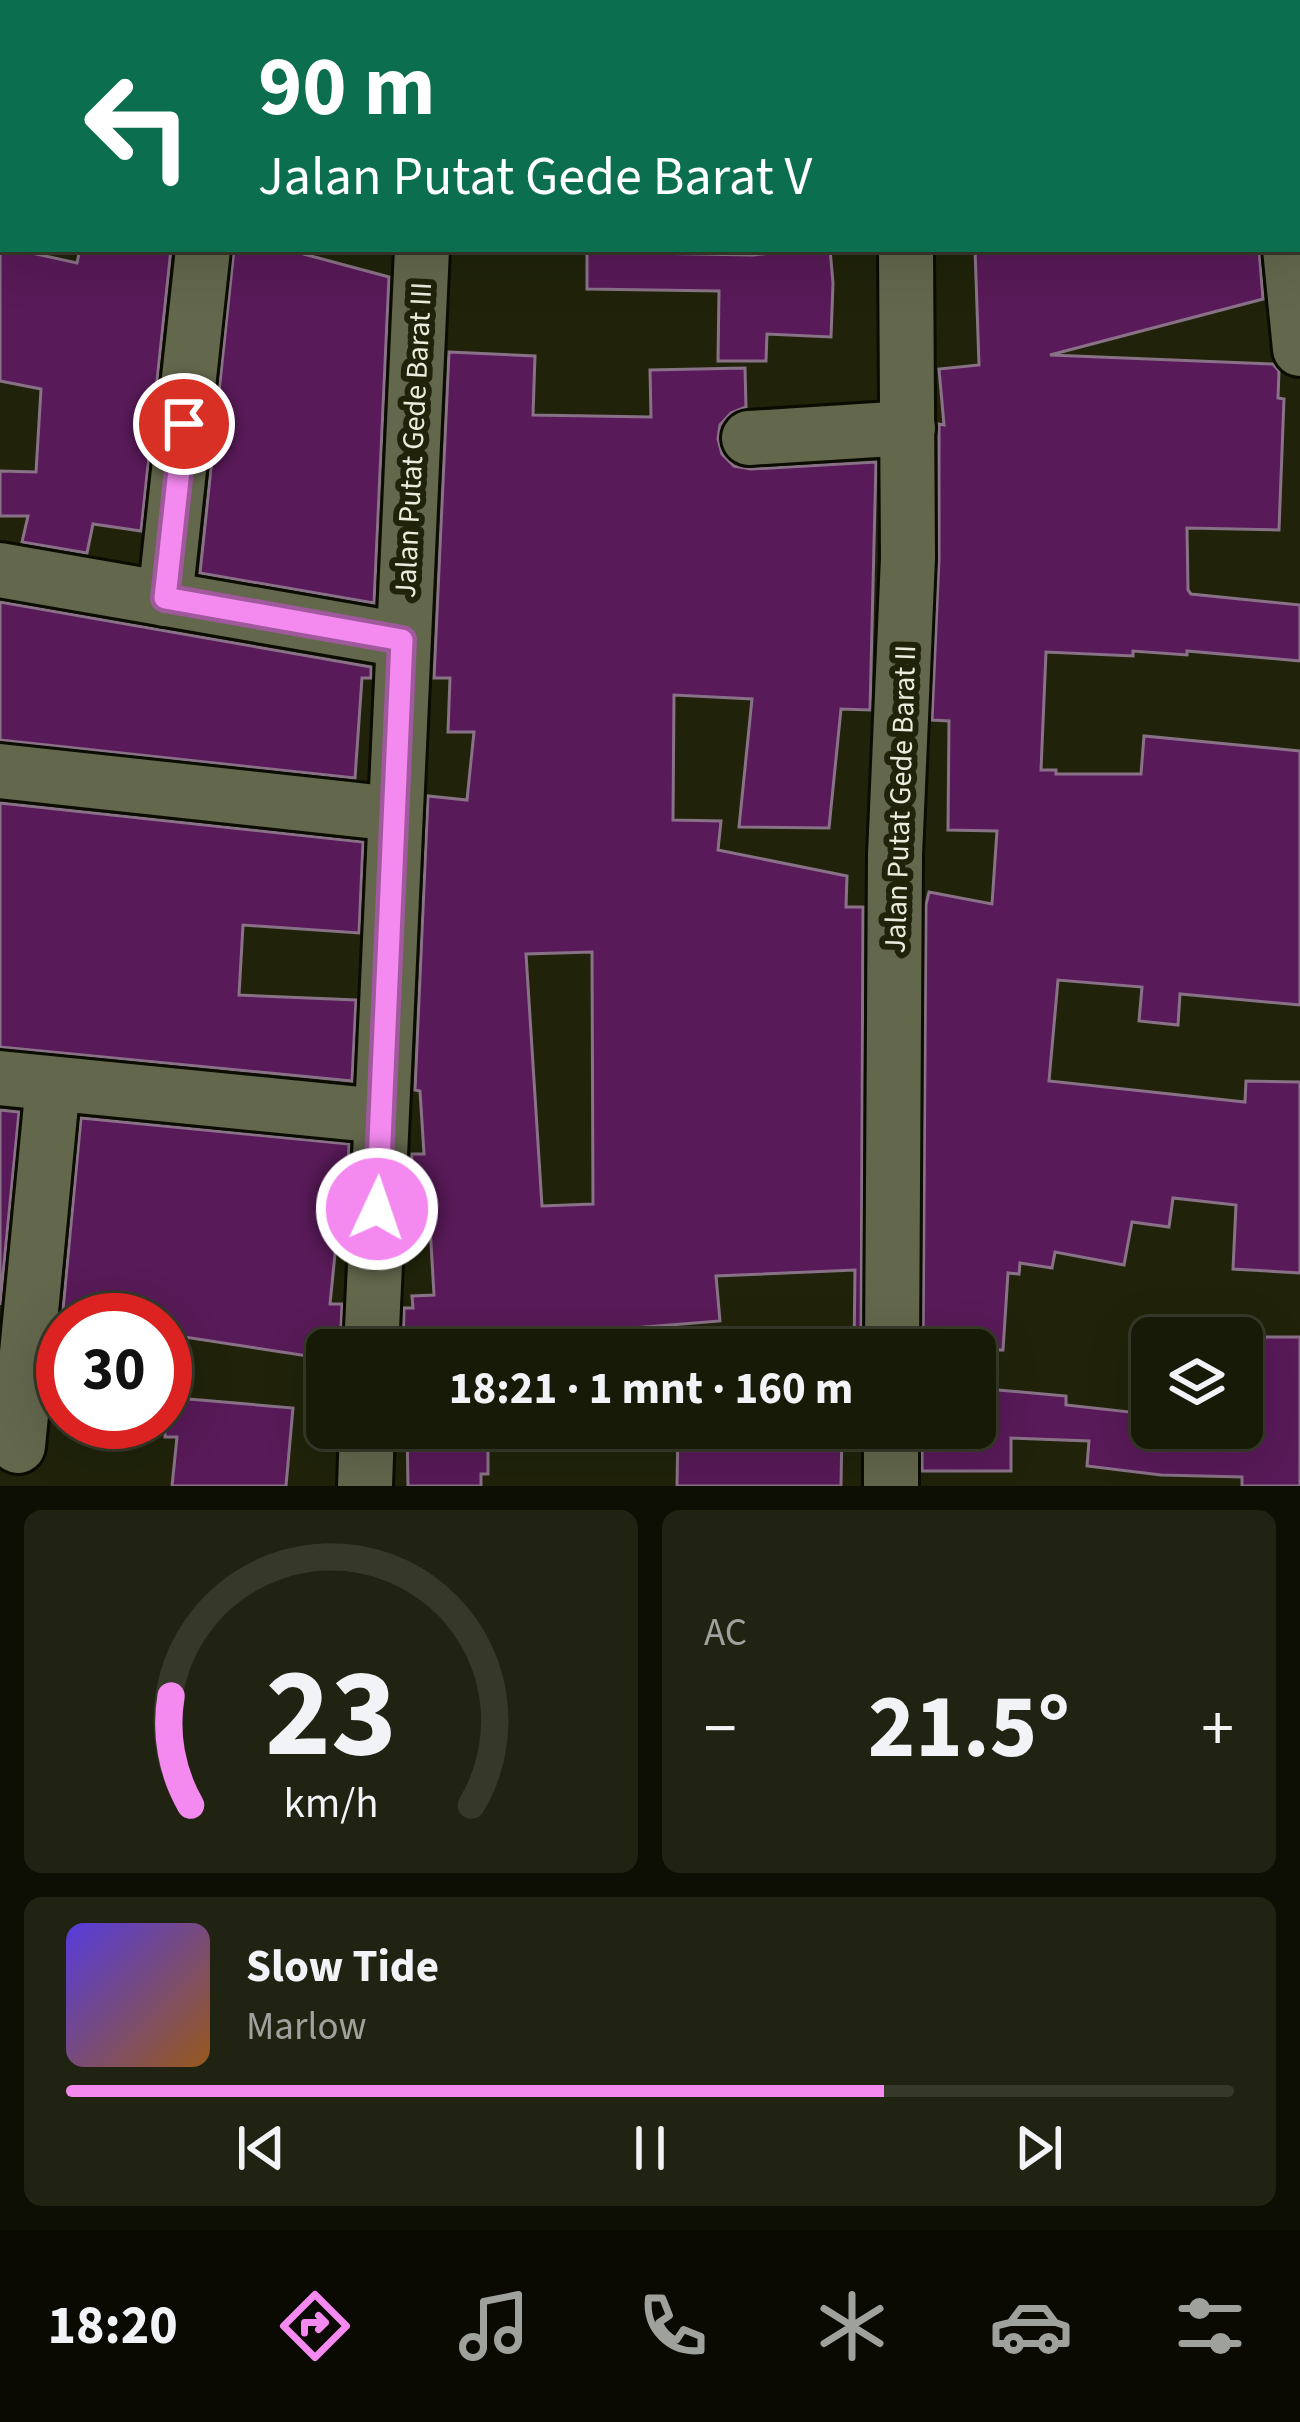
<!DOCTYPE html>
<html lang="id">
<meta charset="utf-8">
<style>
:root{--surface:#181a08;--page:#212312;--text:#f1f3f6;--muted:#9fa19c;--line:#363829;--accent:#f489f0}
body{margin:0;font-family:"Source Sans 3",sans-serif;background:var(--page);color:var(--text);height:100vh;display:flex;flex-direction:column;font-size:45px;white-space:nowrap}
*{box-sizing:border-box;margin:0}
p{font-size:39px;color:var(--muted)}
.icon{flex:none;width:66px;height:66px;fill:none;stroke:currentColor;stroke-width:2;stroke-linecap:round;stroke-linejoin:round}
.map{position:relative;height:1486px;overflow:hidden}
.details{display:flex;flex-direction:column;gap:24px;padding:24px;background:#0d0e04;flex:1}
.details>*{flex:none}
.guide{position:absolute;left:0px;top:0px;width:1302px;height:252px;box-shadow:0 12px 48px #0002,0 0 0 3px var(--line);background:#0b6e4f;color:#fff;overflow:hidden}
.tools{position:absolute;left:1131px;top:1317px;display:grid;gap:24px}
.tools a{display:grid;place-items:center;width:132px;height:132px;border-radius:18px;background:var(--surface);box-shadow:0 12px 48px #0002,0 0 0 3px var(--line);font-size:60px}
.speed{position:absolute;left:36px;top:1293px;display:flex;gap:24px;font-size:60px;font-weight:700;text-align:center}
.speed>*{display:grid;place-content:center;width:156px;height:156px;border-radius:50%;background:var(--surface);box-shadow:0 12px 48px #0002,0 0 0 3px var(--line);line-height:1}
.speed .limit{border:18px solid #d22;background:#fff;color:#111}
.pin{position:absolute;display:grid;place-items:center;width:102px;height:102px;color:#fff;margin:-51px;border:6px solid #fff;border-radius:50%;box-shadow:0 3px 12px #0007}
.me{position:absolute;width:132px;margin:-66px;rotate:3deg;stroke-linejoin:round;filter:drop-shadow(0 0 9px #0008)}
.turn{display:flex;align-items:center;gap:42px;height:252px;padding:0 60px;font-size:54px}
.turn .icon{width:156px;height:156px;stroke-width:2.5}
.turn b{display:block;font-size:84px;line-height:102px}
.big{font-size:90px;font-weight:700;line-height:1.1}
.details .tile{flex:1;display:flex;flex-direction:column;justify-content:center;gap:18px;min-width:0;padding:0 42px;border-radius:18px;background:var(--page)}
.details .dial{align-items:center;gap:0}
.dial svg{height:312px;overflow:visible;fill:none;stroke:var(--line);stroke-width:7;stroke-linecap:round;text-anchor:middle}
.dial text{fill:var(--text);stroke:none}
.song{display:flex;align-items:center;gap:36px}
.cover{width:144px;height:144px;border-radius:18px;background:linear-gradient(135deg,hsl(250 70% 55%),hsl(30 70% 35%))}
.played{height:12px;border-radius:6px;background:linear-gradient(90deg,var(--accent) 70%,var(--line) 70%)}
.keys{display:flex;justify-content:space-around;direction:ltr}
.heat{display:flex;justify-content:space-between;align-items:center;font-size:66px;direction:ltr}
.details .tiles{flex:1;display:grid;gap:24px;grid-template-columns:1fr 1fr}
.tile:last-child{grid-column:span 2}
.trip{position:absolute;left:306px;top:1329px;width:690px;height:120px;border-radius:18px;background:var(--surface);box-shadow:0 12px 48px #0002,0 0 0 3px var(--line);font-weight:700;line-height:120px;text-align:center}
.tab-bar{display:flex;height:192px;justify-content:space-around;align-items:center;background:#0a0a03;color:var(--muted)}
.tab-bar .icon{width:84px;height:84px}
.tab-bar .current{color:var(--accent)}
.tab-bar b{font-size:54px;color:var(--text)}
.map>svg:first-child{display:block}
.building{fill:#581a58;stroke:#897287;stroke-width:3;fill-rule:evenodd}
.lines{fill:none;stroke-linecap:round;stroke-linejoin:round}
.minor-casing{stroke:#0a0c00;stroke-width:60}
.minor{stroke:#63674c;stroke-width:54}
.route-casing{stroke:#9f599c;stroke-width:30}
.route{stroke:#f489f0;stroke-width:21}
.labels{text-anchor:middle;stroke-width:12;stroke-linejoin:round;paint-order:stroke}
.street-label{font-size:30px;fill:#e9ebdc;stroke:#20230a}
</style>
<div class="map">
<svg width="1300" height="1486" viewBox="0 0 1300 1486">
<rect width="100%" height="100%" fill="#20230a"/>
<g class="building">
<path d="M0,246l77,17 3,-14h91l-30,282 -48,-7 -6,29 -65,-11 6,-26h-28v-45l36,1 5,-83 -41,-8z"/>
<path d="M234,249h51l104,28 -15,326 -174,-30z"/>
<path d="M810,249h20l3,34 -2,54 -64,-3 -1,27h-48l1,-70 -132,-2v-37l166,3z"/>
<path d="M975,249h284l4,50 -213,56 223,9 6,7 -1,27 6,1 -5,131 -92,-2 1,62 3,4 109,11v56l-113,-10v4l-54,-4v5l-87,-4 -5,118h15v4h85l3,-38 156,15v254l-120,-11 -2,31 -39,-4 3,-34 -84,-7 -9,101 196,21 1,-21 54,1v191l-67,-4 3,-64 -63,-7 -4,29 -37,-5 -8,43 -69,-13 -3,16 -32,-5 -1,11 -11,-1 -5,77h-80l3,-445 3,-13 63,12 5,-73 -49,-1 1,-109 -17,-1 7,-161v-135l5,1 -5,-56 40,-4z"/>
<path d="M449,352l86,4 -2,59 118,2 -1,-47 95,-2 1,39 -15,6 -11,12 -2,14 4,15 12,12 17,3 125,-7 -6,248 -29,-1 -12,119 -90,-1 13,-128 -78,-4 -1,125 48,1 -3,29 129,26 -1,31h17l-2,443h-7l1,-80 -139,6 4,45 -99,8 1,21h-219l1,-42h9l-1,-12 22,-1 -6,-104h-18l2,-37h12l-4,-63 -5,-1 13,-294 39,4 7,-68h-26l2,-54h-16zM592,952l1,252 -51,2 -16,-252z"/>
<path d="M0,602l371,65v11h-9l-7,100 -355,-38z"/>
<path d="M0,803l363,39 -4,91 -116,-8 -4,70 117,5 -4,81 -352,-34z"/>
<path d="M0,1110l19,2 -19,193z"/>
<path d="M81,1118l268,26 -2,47 -6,43h-4l-7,70h12l-2,46h-13v9l-162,-25v-14h-103z"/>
<path d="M1242,1337h58v149h-58v-9l-81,-2 -74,-9 2,-25 -78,-3v33h-89v-43h53v-40l91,8v9l82,9 -1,14h95z"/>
<path d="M165,1397l128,11 -7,78h-114l5,-49h-12z"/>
<path d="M407,1428h81v46h-7v12h-73z"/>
<path d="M678,1428h164l-1,58h-164z"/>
</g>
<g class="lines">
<g class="minor-casing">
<g id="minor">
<path d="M655,0v3"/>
<path d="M1261,0v3"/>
<path d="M914,3v-3"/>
<path d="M1290,249l10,100"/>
<path d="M749,438l159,-10"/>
<path d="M0,570l402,70"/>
<path d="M165,599l38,-350"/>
<path d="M0,771l395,43"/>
<path d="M0,1078l381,38"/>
<path d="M371,1350l51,-1101"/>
<path d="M892,1350l3,-495 13,-297 -2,-309"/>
<path d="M18,1446l35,-362"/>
<path d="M365,1486l2,-58"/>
<path d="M891,1486v-58"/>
</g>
</g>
<use href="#minor" class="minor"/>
</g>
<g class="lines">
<g class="route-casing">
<path id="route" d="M184,424l-19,174 237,42 -25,569"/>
</g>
<use href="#route" class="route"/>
</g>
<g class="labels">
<g class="street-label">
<text transform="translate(413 440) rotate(-87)" y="10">Jalan Putat Gede Barat III</text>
<text transform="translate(900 799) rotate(-88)" y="10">Jalan Putat Gede Barat II</text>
</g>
</g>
</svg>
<div class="tools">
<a><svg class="icon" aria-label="layers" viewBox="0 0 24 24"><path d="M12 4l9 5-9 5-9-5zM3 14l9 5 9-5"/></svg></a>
</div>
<div class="speed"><div class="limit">30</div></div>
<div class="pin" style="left:184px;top:424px;background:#d93025"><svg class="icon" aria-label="arrive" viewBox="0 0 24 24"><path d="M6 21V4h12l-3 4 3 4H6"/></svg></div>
<svg class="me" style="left:377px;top:1209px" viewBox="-20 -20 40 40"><circle r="17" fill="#f489f0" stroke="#fff" stroke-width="3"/><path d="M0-11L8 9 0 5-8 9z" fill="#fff"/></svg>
<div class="trip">18:21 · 1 mnt · 160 m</div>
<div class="guide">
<div class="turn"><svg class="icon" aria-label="left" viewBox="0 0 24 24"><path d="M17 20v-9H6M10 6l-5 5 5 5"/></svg><div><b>90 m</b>Jalan Putat Gede Barat V</div></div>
</div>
</div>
<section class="details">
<div class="tiles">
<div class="tile dial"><svg viewBox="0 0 100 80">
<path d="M14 69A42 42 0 1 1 86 69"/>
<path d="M14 69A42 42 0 0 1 9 41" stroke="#f489f0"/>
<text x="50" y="56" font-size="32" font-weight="700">23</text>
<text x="50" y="72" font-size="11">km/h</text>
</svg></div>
<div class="tile"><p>AC</p>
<div class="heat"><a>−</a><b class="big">21.5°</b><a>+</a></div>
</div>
<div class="tile">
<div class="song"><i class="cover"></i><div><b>Slow Tide</b><p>Marlow</p></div></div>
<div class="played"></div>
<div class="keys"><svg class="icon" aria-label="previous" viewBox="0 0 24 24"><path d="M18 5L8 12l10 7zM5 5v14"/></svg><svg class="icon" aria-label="pause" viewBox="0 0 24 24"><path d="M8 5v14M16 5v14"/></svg><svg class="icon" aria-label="next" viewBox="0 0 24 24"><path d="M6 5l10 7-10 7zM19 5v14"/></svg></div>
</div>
</div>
</section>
<nav class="tab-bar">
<b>18:20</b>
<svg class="icon current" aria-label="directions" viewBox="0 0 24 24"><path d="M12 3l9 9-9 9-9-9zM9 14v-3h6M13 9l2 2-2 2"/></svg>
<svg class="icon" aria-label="music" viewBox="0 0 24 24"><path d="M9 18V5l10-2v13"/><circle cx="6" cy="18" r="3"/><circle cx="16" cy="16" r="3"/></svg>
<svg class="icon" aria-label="phone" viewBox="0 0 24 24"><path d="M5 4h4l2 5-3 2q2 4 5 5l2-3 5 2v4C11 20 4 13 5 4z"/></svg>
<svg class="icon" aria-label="climate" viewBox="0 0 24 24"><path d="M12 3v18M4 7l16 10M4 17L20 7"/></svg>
<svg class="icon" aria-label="car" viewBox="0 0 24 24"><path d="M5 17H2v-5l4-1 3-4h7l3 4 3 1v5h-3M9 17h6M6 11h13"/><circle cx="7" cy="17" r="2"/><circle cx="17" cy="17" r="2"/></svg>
<svg class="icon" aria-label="filters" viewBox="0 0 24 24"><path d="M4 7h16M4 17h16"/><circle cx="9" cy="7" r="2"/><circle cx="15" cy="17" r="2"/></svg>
</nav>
